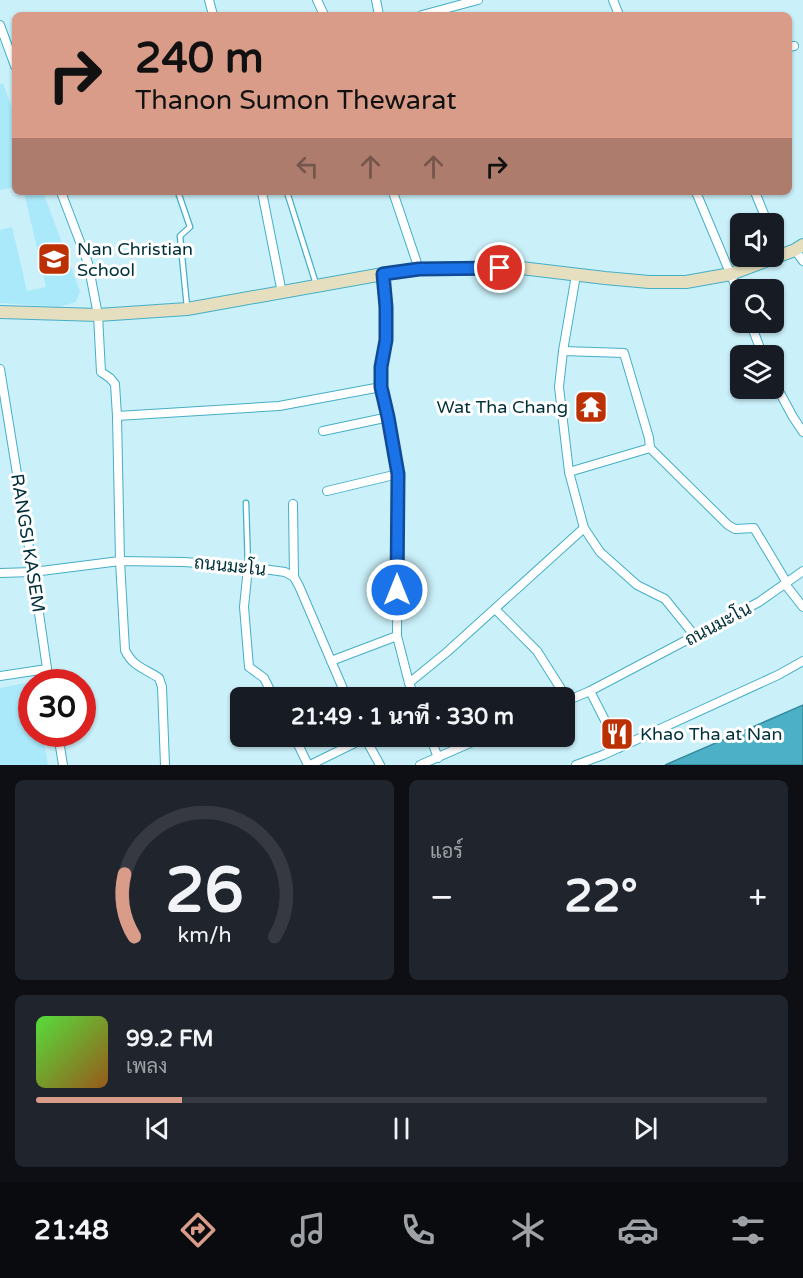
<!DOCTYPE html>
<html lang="th">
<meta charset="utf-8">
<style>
:root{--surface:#171b24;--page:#20242c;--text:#f1f3f6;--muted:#9ea1a6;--line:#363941;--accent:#d99c89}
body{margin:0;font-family:"Varela Round",Sarabun,sans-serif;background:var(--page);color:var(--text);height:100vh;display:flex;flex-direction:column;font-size:22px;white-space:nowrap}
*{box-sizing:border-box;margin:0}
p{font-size:20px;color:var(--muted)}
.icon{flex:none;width:33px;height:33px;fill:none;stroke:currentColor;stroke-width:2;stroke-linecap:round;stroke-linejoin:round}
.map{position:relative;height:765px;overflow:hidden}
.side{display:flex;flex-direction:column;gap:15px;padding:15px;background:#0d0f14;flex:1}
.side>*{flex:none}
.hud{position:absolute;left:12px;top:12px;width:780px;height:183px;border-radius:9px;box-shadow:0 2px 4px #0004;background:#d99c89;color:#111;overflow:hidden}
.fabs{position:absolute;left:730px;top:213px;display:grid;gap:12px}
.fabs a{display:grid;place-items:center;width:54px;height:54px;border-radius:9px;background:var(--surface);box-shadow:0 2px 4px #0004;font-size:30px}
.speed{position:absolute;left:18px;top:669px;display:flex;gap:12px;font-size:30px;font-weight:700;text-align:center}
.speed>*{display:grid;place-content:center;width:78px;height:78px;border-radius:50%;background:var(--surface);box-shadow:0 2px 4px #0004;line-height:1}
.speed .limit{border:9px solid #d22;background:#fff;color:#111}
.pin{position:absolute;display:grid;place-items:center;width:51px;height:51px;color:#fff;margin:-26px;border:3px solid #fff;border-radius:50%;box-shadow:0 2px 6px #0007}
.me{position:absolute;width:66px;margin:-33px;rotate:0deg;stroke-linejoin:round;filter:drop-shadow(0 0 4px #0008)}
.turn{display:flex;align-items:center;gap:21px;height:126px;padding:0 24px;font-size:27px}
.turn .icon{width:78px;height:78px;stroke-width:2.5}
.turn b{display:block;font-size:42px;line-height:51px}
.lanes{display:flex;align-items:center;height:57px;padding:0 24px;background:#0003;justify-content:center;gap:30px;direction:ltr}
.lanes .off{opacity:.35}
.big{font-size:45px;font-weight:800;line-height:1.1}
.side .tile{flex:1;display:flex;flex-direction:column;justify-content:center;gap:9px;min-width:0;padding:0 21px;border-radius:9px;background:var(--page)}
.side .dial{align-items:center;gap:0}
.dial svg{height:156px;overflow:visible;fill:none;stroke:var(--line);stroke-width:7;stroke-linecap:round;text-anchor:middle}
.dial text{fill:var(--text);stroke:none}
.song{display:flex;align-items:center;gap:18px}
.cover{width:72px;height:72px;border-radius:9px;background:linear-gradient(135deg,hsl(110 70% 55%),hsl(30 70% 35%))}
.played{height:6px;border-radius:3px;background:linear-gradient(90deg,var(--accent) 20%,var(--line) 20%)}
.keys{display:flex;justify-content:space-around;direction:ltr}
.heat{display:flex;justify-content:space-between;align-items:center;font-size:33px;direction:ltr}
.side .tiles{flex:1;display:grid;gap:15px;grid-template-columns:1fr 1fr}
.tile:last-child{grid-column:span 2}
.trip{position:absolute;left:230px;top:687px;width:345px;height:60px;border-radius:9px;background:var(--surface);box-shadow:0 2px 4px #0004;font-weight:800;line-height:60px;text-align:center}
.tab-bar{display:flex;height:96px;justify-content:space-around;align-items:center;background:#090b0e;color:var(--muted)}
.tab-bar .icon{width:42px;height:42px}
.tab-bar .current{color:var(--accent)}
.tab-bar b{font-size:27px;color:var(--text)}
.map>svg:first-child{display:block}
.built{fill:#aae9f9}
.water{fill:#4cb0c6;stroke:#358a9c;stroke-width:1.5}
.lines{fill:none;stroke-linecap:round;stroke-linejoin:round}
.lane-casing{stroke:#44afc7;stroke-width:7}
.street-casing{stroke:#44afc7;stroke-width:10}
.secondary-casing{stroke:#44afc7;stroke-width:14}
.lane{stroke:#fff;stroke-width:4.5}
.street{stroke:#fff;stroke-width:8}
.secondary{stroke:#e5debf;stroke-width:12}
.route-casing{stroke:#114b97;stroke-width:15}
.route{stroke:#1a73e8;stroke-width:10}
.labels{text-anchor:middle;stroke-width:6;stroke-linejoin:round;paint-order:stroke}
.poi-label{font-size:18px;fill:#00303a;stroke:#fff;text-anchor:start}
.street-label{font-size:18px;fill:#00303a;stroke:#fff}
</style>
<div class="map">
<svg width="803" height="765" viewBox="0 0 803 765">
<rect width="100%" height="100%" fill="#caf0f9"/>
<g class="built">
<path d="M3,83l12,33v71l-15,3v-106z"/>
<path d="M24,192h19l37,99 -4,11 -17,5 -59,-4v-73l12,-3 15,64 19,-4z"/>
<path d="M35,681l1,1h-4v52h11l5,31h-48v-77z"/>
</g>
<path class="water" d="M803,705v60h-138z"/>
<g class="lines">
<g class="lane-casing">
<g id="lane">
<path d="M178,192l12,35 -10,9 7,71"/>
<path d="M287,192l29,92"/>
<path d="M246,503l2,64"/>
</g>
</g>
<g class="street-casing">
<g id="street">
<path d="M209,0l4,15"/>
<path d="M317,0l7,15"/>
<path d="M376,0l3,15"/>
<path d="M613,0l6,15"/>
<path d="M422,15l56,-15"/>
<path d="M0,25l15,41"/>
<path d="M789,47l5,-1"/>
<path d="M61,192l27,71 10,52 3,57 9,6 5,6 2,32 3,145 5,89c8,17 19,18 34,28l3,9 3,78"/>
<path d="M262,192l20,101"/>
<path d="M393,192l26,77"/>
<path d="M696,192l45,107"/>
<path d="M755,192l13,32"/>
<path d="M774,237l8,18"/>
<path d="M795,250l8,11"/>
<path d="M383,274l3,33v33l-5,27v20l8,30 9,57 -1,162 12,47 6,15"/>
<path d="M576,275l-13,76 -4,36 10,85 15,56 16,24 37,33 28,14 30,37"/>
<path d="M750,322l13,34"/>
<path d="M563,351l61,2 25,85 1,10 78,77 7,4 19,-1 33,55"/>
<path d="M0,369l33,203 16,110"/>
<path d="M774,382l19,35 10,15"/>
<path d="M117,416l162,-10 102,-19"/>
<path d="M323,431l66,-14"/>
<path d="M569,472l81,-24"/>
<path d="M327,491l71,-17"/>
<path d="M293,504l1,73"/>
<path d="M248,567l-4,40 5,60 15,11 10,20"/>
<path d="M0,573l33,-1 87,-11 64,1 64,5 37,5 9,5 5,9 48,112"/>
<path d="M785,584l18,23"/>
<path d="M495,609l42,42 31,49"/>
<path d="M331,661l66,-25"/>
<path d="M0,676l47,-7"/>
<path d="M409,683l38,-31 137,-124"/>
<path d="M590,691l29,57"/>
<path d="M564,702l26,-11 169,-89 44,-31"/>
<path d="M58,734l5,31"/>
<path d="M294,736l14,29"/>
<path d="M364,736l16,29"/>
<path d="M430,736l8,22"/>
<path d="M310,765l55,-27"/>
<path d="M420,765l66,-29"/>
<path d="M576,765l27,-10 175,-80 25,-14"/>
</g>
</g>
<g class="secondary-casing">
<path id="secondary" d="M0,312l98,3 89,-6 196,-35 36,-5 102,-1 84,10 44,4h37l45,-8 64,-24 8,-5"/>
</g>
<use href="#lane" class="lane"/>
<use href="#street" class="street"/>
<use href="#secondary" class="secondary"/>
</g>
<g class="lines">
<g class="route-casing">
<path id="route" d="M397,590l1,-116 -10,-57 -7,-30v-20l5,-27v-33l-3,-33 36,-5 81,-1"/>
</g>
<use href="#route" class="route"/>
</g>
<defs>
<g id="school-square" transform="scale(1.725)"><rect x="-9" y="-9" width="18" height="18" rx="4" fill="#bb3104" stroke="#fff"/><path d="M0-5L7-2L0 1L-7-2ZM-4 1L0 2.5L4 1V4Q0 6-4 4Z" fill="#fff"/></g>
<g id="temple-square" transform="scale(1.725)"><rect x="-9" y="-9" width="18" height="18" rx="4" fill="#bb3104" stroke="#fff"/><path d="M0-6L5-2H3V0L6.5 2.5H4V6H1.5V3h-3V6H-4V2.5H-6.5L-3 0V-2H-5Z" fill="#fff"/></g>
<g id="restaurant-square" transform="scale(1.725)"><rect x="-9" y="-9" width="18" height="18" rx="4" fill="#bb3104" stroke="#fff"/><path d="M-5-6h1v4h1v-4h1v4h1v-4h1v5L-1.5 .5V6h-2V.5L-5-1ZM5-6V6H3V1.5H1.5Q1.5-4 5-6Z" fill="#fff"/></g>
</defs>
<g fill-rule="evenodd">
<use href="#school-square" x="54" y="259"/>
<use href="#temple-square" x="591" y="407"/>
<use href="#restaurant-square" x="617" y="734"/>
</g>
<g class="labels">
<g class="poi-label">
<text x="77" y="255">Nan Christian<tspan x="77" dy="21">School</tspan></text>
<text x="568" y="413" text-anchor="end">Wat Tha Chang</text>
<text x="640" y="740">Khao Tha at Nan</text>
</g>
<g class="street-label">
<text transform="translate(28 543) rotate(81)" y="6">RANGSI KASEM</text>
<text transform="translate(230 566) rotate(6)" y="6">ถนนมะโน</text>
<text transform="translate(718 624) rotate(-28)" y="6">ถนนมะโน</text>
</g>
</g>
</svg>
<div class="fabs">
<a><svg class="icon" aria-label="sound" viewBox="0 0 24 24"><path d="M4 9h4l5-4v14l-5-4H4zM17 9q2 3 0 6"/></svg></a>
<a><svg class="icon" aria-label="search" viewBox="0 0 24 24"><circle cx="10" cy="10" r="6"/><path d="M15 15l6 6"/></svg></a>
<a><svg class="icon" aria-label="layers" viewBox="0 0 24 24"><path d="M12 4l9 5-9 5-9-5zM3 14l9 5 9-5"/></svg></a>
</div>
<div class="speed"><div class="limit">30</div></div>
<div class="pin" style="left:500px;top:268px;background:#d93025"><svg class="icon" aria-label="arrive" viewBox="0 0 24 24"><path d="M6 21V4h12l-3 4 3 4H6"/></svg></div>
<svg class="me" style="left:397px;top:590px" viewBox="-20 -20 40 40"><circle r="17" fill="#1a73e8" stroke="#fff" stroke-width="3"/><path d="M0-11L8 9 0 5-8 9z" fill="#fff"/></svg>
<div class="trip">21:49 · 1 นาที · 330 m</div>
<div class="hud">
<div class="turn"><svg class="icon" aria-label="right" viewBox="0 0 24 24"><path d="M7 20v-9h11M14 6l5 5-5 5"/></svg><div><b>240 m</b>Thanon Sumon Thewarat</div></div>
<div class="lanes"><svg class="icon off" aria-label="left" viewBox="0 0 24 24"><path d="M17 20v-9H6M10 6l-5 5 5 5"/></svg><svg class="icon off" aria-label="ahead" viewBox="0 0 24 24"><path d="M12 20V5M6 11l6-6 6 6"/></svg><svg class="icon off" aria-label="ahead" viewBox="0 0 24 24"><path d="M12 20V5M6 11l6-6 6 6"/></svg><svg class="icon" aria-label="right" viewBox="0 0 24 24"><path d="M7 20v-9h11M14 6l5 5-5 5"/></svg></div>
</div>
</div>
<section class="side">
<div class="tiles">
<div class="tile dial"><svg viewBox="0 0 100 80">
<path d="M14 69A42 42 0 1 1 86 69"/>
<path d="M14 69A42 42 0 0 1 9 37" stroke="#d99c89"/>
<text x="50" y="56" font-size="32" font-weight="700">26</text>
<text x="50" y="72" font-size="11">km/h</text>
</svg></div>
<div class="tile"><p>แอร์</p>
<div class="heat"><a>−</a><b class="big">22°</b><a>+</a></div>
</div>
<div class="tile">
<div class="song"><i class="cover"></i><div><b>99.2 FM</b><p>เพลง</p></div></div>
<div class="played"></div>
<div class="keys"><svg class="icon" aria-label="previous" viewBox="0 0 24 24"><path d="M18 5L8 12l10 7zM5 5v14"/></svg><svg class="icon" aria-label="pause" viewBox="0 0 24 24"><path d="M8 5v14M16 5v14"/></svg><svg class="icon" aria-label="next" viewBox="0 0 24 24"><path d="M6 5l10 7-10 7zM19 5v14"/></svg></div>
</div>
</div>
</section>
<nav class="tab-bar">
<b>21:48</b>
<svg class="icon current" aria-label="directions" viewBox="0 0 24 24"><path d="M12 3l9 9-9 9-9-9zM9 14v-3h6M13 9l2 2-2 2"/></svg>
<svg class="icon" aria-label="music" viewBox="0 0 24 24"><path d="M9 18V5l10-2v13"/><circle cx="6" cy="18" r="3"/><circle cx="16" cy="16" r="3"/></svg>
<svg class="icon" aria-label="phone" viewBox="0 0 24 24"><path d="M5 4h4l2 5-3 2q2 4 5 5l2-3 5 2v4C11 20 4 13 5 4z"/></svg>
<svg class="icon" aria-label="climate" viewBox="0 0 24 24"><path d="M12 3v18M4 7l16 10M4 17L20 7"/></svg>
<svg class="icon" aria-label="car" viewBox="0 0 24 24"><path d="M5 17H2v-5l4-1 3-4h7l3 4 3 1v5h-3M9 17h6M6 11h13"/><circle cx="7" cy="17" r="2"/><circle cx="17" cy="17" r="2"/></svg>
<svg class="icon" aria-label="filters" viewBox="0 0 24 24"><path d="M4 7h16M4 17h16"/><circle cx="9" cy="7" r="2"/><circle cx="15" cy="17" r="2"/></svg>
</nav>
